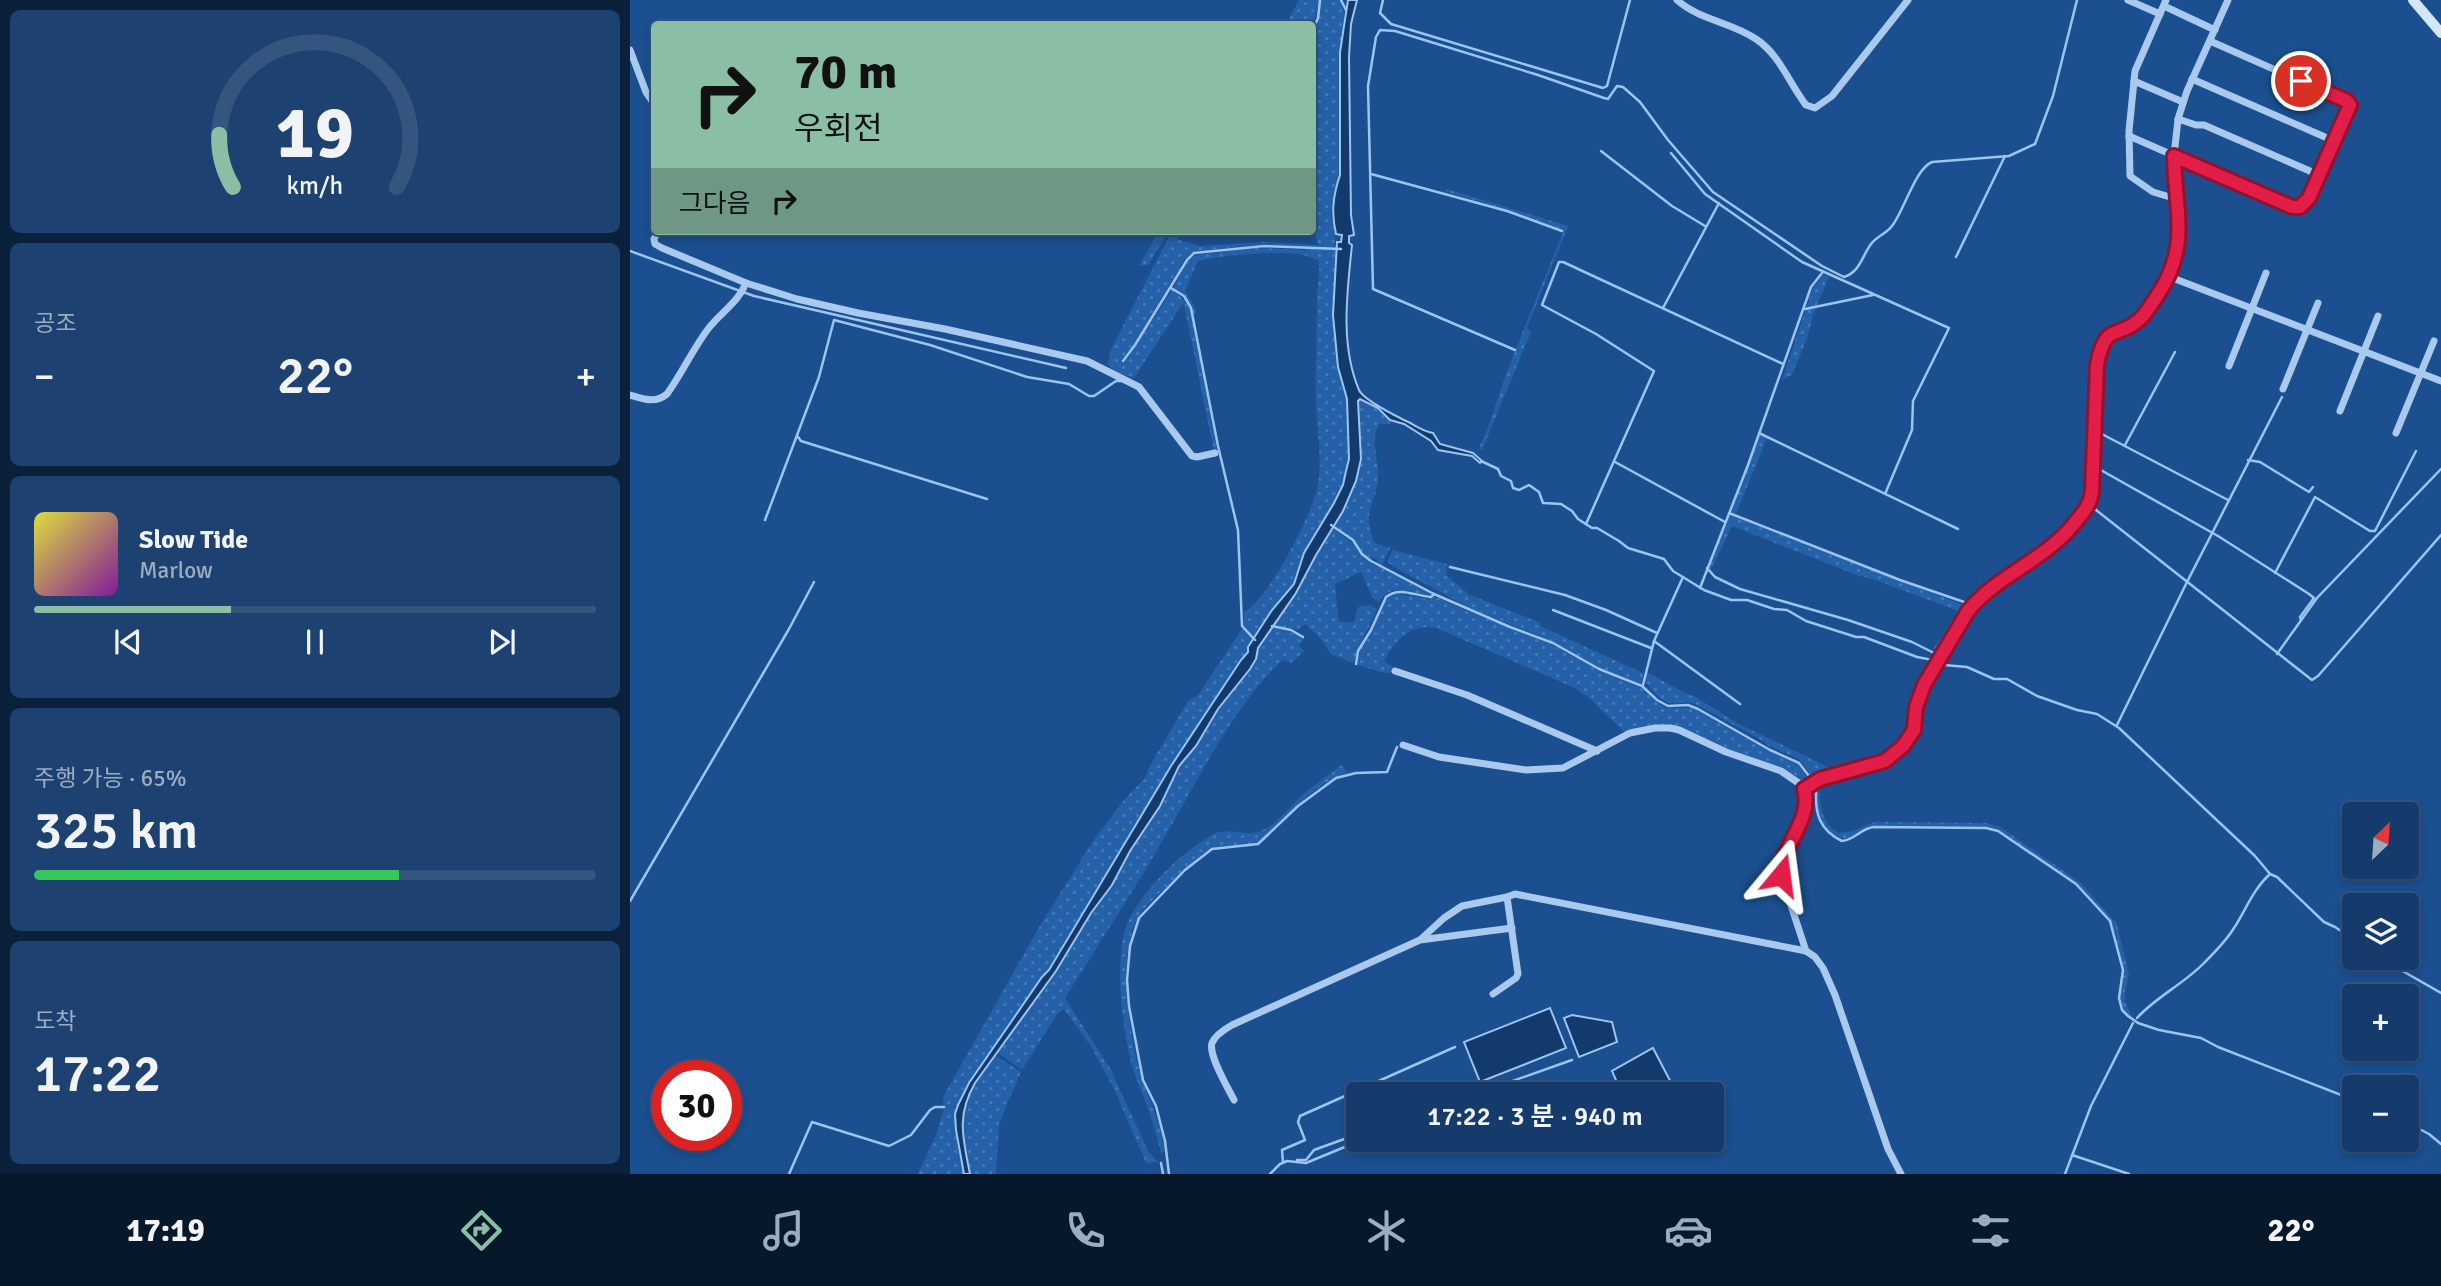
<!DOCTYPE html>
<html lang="ko">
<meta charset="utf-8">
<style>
:root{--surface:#143b6b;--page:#1d4271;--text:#f1f3f6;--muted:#9dadc1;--line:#33557e;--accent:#8abfa5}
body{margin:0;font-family:Signika,"Noto Sans KR",sans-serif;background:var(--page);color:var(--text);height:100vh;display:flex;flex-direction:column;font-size:26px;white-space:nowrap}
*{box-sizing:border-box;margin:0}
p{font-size:23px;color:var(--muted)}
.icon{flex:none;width:38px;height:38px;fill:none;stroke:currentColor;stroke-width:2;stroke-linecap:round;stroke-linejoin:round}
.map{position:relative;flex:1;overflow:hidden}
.details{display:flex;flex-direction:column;gap:10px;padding:10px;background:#0b203b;width:630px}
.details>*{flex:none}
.top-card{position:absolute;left:21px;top:21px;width:665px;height:214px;border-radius:7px;box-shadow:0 4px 10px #0003,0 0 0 2px var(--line);background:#8abfa5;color:#111;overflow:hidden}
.needle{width:46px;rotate:25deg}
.fabs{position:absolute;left:1712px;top:802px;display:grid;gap:14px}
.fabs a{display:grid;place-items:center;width:77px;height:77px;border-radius:7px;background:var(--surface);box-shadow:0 4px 10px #0003,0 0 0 2px var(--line);font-size:35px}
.speed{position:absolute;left:21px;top:1060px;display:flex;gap:14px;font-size:35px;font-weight:700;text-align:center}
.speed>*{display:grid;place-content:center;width:91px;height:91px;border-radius:50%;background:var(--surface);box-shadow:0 4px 10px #0003,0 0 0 2px var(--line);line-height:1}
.speed .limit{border:10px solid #d22;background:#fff;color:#111}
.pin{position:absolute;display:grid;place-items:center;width:60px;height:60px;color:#fff;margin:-30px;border:4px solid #fff;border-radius:50%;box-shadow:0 2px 7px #0007}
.me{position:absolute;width:77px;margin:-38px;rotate:16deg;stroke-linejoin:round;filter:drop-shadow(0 0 5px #0008)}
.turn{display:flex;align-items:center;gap:24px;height:147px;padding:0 28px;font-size:32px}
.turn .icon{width:91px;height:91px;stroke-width:2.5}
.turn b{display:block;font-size:49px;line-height:60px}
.then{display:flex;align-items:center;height:66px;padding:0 28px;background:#0003;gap:14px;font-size:26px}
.big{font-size:52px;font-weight:600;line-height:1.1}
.details .widget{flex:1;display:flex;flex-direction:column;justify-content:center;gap:10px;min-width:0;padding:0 24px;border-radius:10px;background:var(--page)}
.details .dial{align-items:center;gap:0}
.dial svg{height:182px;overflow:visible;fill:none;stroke:var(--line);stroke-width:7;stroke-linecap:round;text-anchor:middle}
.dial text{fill:var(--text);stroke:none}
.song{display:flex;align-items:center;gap:21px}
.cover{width:84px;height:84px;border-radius:10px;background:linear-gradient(135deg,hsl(60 70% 55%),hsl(290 70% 35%))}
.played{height:7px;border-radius:4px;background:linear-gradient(90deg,var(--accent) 35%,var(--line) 35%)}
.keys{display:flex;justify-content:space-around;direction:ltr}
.heat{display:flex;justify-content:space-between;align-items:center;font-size:38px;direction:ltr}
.charge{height:10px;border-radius:5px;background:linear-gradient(90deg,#34c759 65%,var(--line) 0)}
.trip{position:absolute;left:716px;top:1082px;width:378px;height:70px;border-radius:7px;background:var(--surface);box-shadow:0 4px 10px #0003,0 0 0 2px var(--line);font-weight:600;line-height:70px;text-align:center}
.tab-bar{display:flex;height:112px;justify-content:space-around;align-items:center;background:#08182b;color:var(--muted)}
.tab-bar .icon{width:49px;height:49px}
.tab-bar .on{color:var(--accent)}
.tab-bar b{font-size:32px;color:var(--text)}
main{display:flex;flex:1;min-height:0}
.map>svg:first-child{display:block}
.green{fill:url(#green-dots)}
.water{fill:#123a6d;stroke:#9cc4f0;stroke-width:2}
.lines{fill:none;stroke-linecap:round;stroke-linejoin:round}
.stream{stroke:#9cc4f0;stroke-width:2.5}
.minor{stroke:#a9c9ee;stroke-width:7}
.secondary{stroke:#d6e6fa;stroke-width:10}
.route-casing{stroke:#92132f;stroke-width:18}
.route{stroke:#e11d48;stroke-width:12}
</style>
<main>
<section class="details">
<div class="widget dial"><svg viewBox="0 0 100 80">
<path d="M14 69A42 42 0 1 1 86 69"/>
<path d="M14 69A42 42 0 0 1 8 46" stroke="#8abfa5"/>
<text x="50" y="56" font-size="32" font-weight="700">19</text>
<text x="50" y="72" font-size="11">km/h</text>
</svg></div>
<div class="widget"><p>공조</p>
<div class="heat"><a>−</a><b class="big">22°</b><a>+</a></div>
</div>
<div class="widget">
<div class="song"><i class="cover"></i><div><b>Slow Tide</b><p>Marlow</p></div></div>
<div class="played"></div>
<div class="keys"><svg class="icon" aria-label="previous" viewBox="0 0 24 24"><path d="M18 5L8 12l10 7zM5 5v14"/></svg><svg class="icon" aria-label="pause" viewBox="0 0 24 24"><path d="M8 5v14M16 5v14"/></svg><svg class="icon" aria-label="next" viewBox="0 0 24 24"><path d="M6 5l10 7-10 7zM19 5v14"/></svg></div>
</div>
<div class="widget"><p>주행 가능 · 65%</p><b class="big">325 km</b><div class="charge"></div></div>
<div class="widget"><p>도착</p><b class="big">17:22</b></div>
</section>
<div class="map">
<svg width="1811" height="1174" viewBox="0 0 1811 1174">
<defs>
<pattern id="green-dots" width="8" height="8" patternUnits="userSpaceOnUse" patternTransform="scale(1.75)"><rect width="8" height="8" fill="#2461a8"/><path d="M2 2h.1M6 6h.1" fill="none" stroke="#4579b5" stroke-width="1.8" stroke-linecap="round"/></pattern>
</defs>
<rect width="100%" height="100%" fill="#1b4f8f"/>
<g class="green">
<path d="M669,0h20l-6,28 -1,-4h-26z"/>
<path d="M691,0h19l4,13 -4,39v123c-4,14 -11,32 -8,47 2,9 4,13 2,23l4,5 -5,65 5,52 9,32 2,60 -6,26 -49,99 -22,26 -24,37v5l-8,8 -69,106 -123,204 -6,7 -73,106 -12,24 -4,-1 3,5v19l8,44h-46l18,-39 8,-27 -1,-11 95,-168 55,-88 31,-41 21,-22 4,-11 39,-66 10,-6 40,-60 6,-10v-13c24,-12 67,-96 73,-123 6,-27 0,-57 -1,-85 -1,-36 1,-71 1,-107 0,-13 4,-25 1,-37 -6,-1 -10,-4 -15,-5 -26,-5 -80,0 -105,6l-13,30 9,14 2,8 -3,1 -9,-18 -11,-8 15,-27 8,-6 61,-7 50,2v-3l-44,-3 -71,8 -7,7 -51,85 -13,17 2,2 4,-4 45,-69 9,7 10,13 26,141 -3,1 -30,-147 -3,1 -47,72 -19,-6 -7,-8 3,-15 61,-118h8l-3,8 23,7 64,-4 54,3 -6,-22v-48l3,-9 -2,-132 5,-15z"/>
<path d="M817,189l121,37 -41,102 4,4 -49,118 -3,-2c12,-24 18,-50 28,-76 18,-48 38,-94 57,-142l-56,-20 -64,-19z"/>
<path d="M529,231h10l-21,34 -9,1z"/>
<path d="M1193,275l6,2 -16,38 -5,21 -16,39 -10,5 31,-92z"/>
<path d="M730,399l18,9 12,12v4h-11c-10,18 1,36 -1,55 0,12 -8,26 -9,37 -1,9 3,19 5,27l12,4 5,-1 -9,19 -5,-2 1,-3 -12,-4 -12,-16 -20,-15 22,-44 5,-22 -3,-58z"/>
<path d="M1130,434l7,4 -31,76 -5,-2z"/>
<path d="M1100,515l233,90 3,2 -28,45 -4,-4 24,-37 -88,-33 -11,-2 -127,-50 -21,44 -3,-2z"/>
<path d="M702,528l21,15 11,15 11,8 1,-2 57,30c-18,7 -38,-17 -54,8l-6,-3 -12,-27 -26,12 4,38h15l4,-15 12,-2 7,4c-7,18 -19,35 -23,54l-22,-8 -13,-18 -14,-13 -7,6 -25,-5 23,-32z"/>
<path d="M763,550l54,14 -1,11 24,20 71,28 -1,3 103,47 -1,11 -43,-16 -45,-26 -84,-34 -78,-42 -5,-5z"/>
<path d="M768,594l30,5 8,-2 39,17 78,31 46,26 42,17 14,13 11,7h27l73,42 31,14 14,18 -10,-1 -123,-54 -53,6 -36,-35 -14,-10 -139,-60c-26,-4 -40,11 -52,33l10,7 -1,4 -8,1 -28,-8 4,-18 13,-20 8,-24 9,-8z"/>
<path d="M642,628c12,2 22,4 32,11l-5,7 5,5 -13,12 -9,-3c-51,50 -82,117 -118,178 -31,55 -66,107 -99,160l46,72 37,81 10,11 -12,1 -30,-70 -24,-45 -28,-39 -6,4 -36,57 -24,-17 58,-82 35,-58 21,-28 18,-34 30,-45 19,-40 17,-20 22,-37 32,-40 6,-10 -1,-6z"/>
<path d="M1017,672l38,21 9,3 43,27 93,45 2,3 -18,8 -15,-20 -30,-13 -6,-5 -64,-35c-15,-7 -15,-1 -28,-3 -11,-1 -18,-13 -26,-21z"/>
<path d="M712,765l5,8c-24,5 -58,40 -76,57 -4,4 -9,12 -15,14 -14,3 -29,0 -42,4 -11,3 -32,25 -41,33 -12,11 -28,24 -36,38 -20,37 -8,123 6,162 8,24 19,45 22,70l-4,2c-3,-12 -6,-24 -10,-36 -6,-19 -15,-36 -20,-55 -9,-38 -16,-94 -6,-132 10,-34 58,-80 89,-96 16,-8 32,5 51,-5 13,-7 24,-21 35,-32 14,-12 28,-22 42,-32z"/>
<path d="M1230,772v4l-31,5 -10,8c2,18 2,34 20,44l13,-2 23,-9 111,1 14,4 81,56 36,41 12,51 -4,16v11l9,18 -11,-10 -3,-13 4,-27 -8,-34 -9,-20 -31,-33 -78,-53 -9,-3 -116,-1 -5,1 -21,12c-14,-2 -30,-16 -31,-31 0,-8 1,-15 -1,-23l7,-5z"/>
<path d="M366,1056l25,16 -22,52 -3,50h-26c-10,-63 -15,-66 26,-118z"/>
</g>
<g class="water">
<path d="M718,0h9l-6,24 -2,33 2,158 3,20 -5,1v7l3,2c-5,48 -12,100 7,145 4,9 35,25 45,30 10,4 17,11 29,13l7,11 33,9 9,8 -2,2 -8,-7 -34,-6 -7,-9 -27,-17 -14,-4 -12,-12 -18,-9 -2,2 3,58 -5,22 -13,30 -27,44 -20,38 -38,55 -2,11 -6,10 -32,40 -22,37 -17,20 -19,40 -30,45 -18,34 -21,28 -35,58 -81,112c-19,33 -12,55 -5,91h-6l-8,-44 -1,-16 3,-9 11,-22 73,-106 7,-7 122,-204 70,-106 7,-8v-5l24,-37 22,-26 10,-31 30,-50 9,-18 3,-14 3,-12 -2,-60 -9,-32 -5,-52 4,-73h4l1,-7 -6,-1c-5,-21 -3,-38 4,-59v-123z"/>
<path d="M920,1008l16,40 -86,34 -16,-40z"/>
<path d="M942,1015l40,7 5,20 -38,15 -15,-39z"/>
<path d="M1023,1048l24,46h-55l-10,-23z"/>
</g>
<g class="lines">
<g class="stream">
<path d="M711,0l5,10"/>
<path d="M753,0l-3,13 11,11 212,64 4,-2 23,-86"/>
<path d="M682,32l6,-14 2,-18"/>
<path d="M971,151l71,55 33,20"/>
<path d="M1041,153l34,41 97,68 147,66 -36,73 -1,29 -27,64"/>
<path d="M741,174l136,37 55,20"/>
<path d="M0,251l124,45 312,72"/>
<path d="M1326,257l49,-101"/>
<path d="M541,288l13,8 7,12 27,138 20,84 4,96 13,14"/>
<path d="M1033,308l56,-105"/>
<path d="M1175,309l68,-14"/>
<path d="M885,350l-142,-61 -5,-203 8,-49 4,-7 15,1 143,44 66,23 4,1 9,-13 6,1 17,15 28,38 45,52 109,74 22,11c16,-5 18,-21 27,-33 6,-8 15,-10 21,-18 12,-15 23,-57 40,-64l77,-6 26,-12 18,-48 24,-96"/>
<path d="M493,361l12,-16 52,-85 7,-7 70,-7 77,3"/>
<path d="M1470,391l2,-34 6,-14"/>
<path d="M1468,432l130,68"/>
<path d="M1129,433l199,96"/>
<path d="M168,437l3,4 186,58"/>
<path d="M1468,439l1,46 -5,22 2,3 216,170 6,-4 123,-141"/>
<path d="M1495,445l50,-93"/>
<path d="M1618,460l12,2 49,30 4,-5"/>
<path d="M851,461l17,8 3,7 10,5 2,7 6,2 10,-5 10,7 4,11 18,1 11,7 6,8 14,9h5l22,13 9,7 36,11 9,12 31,19 27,10h16l27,9 13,1 19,11 50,16h8l53,20 16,3 11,5 23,2 27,12h13l30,17 40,14 20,4 22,14 136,128 15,18"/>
<path d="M985,462l110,60"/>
<path d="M1469,469l119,67 91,58 5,4 -14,19 1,3"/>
<path d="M1099,513l171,67 67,23"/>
<path d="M135,520l54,-143 15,-57 96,25 97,32 42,7 20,12h5l22,-15h7"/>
<path d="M956,524l68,-153 -58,-37 -54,-29 17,-43h4l220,102"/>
<path d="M701,525l22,15 9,14 9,7 63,33 76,33 43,16 46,26 43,17 15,14 11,6 20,-1 10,4 72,41 29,13 13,17"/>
<path d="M820,567l115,28 41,15 51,23"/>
<path d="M1077,568l8,9 25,12 108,31 64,22 24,12 -2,5"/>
<path d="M1645,573l40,-76 55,34h5l41,-80"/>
<path d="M1070,588l48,-123 63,-178 11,-14"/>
<path d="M923,610l98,38"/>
<path d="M642,626l19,4 12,7"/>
<path d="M1024,641l86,63"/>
<path d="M1647,654l40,-56 124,-129"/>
<path d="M726,664l2,-13 13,-21 15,-33c14,-11 29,-1 45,0l3,-3"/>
<path d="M1013,685l11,-44 29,-64"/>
<path d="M1487,725l70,-143 95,-185"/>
<path d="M1186,790c-1,23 3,40 26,51 13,-1 19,-13 32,-14l112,1 12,3 78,53 34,37 13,49 -4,28 3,12 6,6 10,7 21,7 42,8 17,9 136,53"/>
<path d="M0,901l159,-272 25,-47"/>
<path d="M1748,957l63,36"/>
<path d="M1507,1018c20,-22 47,-34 68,-56 10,-10 21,-21 29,-34 12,-18 19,-39 36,-54l7,3 47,45 11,5 19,13"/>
<path d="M826,1094l2,-1"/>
<path d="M846,1094l96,-34"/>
<path d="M1776,1122l23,12 12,10"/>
<path d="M1442,1155l57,19"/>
<path d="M667,1160h9l8,-10 44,-16"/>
<path d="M653,1162l-1,-12 23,-10 -7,-18 2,-6 155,-69"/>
<path d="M531,1163l2,11"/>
<path d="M159,1174l23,-52 77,24 22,-11 19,-25 5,-3h9"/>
<path d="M539,1174l-4,-33 -9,-35 -13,-26 -14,-74 -2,-26 3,-34 9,-28 46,-48 27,-21 46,-5 40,-38 38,-28 20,-5 31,-1 10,-25"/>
<path d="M640,1174l10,-10 7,-3 19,2 58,-24"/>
<path d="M1435,1174l26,-68 42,-83"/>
</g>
<g class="minor">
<path d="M1047,0c22,20 54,22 79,39 24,16 33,44 50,66l9,3 17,-12 76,-96"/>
<path d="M1498,0l32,14"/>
<path d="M1536,0l-31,71 -6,60 1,45 23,16 24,7"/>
<path d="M1598,0l-41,91 -9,28 -4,37 6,80 -10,41 271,104"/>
<path d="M1534,6l51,24"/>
<path d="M0,50l16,42 8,12"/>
<path d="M1562,79l142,62"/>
<path d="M1504,81l49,21"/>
<path d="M1548,119l18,6h8l115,50"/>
<path d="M1499,136l163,71 13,-3 44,-97 -1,-5 -138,-61"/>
<path d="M28,231l-4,8 1,5 7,4 84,35 51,16 61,14 87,16 142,32 52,26 53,69 5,1 18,-4"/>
<path d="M1599,366l37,-93"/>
<path d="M1653,389l35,-86"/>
<path d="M0,395c14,4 25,9 37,-1 15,-21 26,-45 41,-65 13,-17 30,-26 38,-46"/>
<path d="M1710,411l38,-95"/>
<path d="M1766,433l38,-92"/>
<path d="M765,671l72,24 130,56"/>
<path d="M773,745l36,12 87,13 37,-2 67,-35 25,-5h15l9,2 47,22 55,19 19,13 6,10 -7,34 -16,30 -2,17 25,76"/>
<path d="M1174,789l16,-10 65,-19 19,-14 10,-16 2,-23 8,-22 44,-74c28,-35 74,-49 105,-86 9,-11 16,-19 20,-33l4,-127c8,-45 19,-24 43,-46 12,-10 21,-29 30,-42"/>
<path d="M791,939l23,-21 18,-12 45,-9"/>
<path d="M863,994l23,-16 2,-4 -11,-77 8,-3 291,57 9,6 8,11 12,27 53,154 13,25"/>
<path d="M604,1100c-6,-12 -26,-45 -22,-57 3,-8 13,-14 20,-18l188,-85 92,-12"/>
</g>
<path class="secondary" d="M1783,0l28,33"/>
</g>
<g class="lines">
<g class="route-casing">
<path id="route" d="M1151,875c0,-30 32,-55 23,-86l16,-10 65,-18 18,-15 11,-16 2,-23 8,-22 44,-74c28,-35 74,-49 105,-86 9,-11 17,-19 19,-33l5,-127c9,-46 21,-24 44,-47 6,-6 11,-15 16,-22 34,-51 18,-85 17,-140l118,51h8l9,-9 41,-93 -3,-4 -46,-20"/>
</g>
<use href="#route" class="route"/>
</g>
</svg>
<div class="fabs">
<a><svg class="needle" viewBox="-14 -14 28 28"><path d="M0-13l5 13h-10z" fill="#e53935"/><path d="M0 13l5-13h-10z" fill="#9dadc1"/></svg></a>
<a><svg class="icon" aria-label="layers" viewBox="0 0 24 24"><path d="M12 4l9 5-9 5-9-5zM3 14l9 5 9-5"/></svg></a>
<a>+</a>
<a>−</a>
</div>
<div class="speed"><div class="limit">30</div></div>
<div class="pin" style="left:1671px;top:81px;background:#d93025"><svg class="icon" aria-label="arrive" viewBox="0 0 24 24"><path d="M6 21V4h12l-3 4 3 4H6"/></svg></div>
<svg class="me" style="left:1151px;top:875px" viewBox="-20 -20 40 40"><path d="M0-17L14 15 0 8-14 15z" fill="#e11d48" stroke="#fff" stroke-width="4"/></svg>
<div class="trip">17:22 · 3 분 · 940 m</div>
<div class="top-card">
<div class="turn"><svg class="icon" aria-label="right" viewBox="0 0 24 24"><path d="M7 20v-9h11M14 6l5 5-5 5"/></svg><div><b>70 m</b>우회전</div></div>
<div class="then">그다음<svg class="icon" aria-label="right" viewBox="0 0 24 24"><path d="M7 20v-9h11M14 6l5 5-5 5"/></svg></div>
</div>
</div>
</main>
<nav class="tab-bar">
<b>17:19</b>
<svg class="icon on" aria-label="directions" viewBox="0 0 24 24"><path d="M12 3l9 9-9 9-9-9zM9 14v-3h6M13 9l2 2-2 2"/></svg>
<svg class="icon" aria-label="music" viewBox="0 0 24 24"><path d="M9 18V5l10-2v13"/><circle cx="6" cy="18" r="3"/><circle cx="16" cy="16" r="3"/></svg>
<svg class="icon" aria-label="phone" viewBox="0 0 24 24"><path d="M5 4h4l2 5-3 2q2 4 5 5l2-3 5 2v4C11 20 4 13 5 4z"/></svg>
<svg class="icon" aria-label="climate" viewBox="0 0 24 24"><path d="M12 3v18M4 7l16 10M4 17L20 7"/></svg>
<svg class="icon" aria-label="car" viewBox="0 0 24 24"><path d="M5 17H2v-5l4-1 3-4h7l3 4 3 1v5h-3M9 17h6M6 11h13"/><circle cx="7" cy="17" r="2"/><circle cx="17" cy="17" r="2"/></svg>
<svg class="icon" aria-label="filters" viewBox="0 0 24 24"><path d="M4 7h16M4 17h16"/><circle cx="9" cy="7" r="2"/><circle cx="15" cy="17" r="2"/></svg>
<b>22°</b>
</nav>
